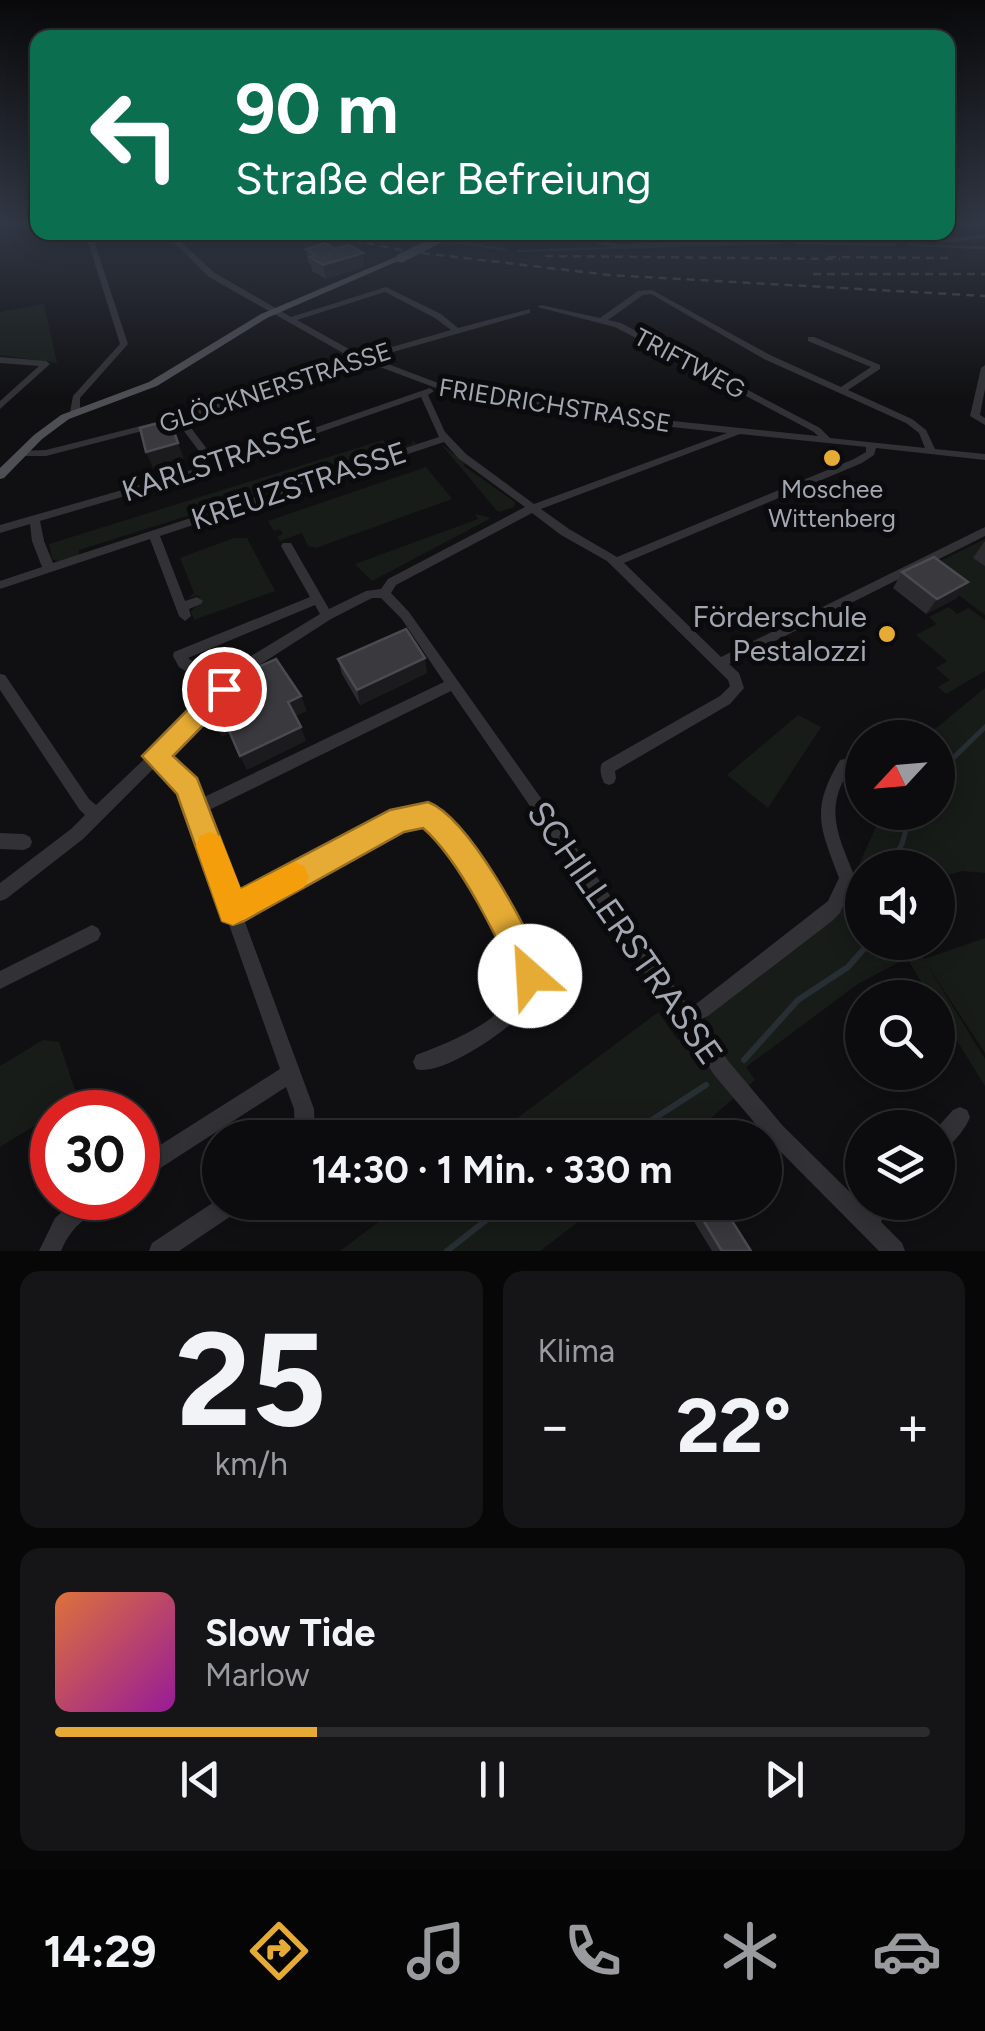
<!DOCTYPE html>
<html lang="de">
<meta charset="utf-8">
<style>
:root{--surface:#0c0c0e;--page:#151517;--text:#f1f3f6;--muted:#9a9b9e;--line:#2c2c2e;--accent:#e6ab34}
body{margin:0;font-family:Figtree,sans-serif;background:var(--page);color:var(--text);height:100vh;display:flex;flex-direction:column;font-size:38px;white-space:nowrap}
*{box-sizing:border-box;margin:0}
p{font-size:32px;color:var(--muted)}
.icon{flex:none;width:55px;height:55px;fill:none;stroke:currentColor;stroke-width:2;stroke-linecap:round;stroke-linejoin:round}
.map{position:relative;height:1251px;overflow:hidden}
.details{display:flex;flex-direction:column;gap:20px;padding:20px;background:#070708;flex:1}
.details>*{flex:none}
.top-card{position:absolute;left:30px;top:30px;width:925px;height:210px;border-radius:20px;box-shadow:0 5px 25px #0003,0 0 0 2px var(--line);background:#0b6e4f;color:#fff;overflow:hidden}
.needle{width:65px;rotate:244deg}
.tools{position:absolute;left:845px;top:720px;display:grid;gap:20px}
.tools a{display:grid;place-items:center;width:110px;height:110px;border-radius:50%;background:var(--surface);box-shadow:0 5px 25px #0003,0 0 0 2px var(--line);font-size:50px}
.speed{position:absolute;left:30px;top:1090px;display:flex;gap:20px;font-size:50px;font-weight:700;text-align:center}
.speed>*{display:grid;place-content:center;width:130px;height:130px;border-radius:50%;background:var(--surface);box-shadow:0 5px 25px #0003,0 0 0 2px var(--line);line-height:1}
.speed .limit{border:15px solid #d22;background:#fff;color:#111}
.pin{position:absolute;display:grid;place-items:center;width:85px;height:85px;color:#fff;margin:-42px;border:5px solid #fff;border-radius:50%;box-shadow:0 2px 10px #0007}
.me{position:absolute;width:110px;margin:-55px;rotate:334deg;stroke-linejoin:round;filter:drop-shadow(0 0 8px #0008)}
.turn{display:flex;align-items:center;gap:35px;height:210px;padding:0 40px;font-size:45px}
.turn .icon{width:130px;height:130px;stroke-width:2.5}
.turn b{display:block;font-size:70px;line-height:85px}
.big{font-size:75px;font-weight:700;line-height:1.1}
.details .card{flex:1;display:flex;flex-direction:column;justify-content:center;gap:15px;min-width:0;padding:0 35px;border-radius:20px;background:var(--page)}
.details .dial{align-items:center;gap:0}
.dial b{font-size:130px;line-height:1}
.song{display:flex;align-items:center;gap:30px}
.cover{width:120px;height:120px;border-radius:15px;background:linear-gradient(135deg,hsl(20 70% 55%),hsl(300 70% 35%))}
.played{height:10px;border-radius:5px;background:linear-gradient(90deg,var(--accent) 30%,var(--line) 30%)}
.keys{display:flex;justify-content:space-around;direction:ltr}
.heat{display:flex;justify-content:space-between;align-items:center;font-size:55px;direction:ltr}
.details .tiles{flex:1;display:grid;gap:20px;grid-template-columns:1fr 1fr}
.card:last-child{grid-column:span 2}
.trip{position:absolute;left:202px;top:1120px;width:580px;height:100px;border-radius:50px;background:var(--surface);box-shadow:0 5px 25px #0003,0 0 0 2px var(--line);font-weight:700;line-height:100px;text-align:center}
.tabs{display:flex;height:160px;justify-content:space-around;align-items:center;background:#050506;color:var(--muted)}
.tabs .icon{width:70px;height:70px}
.tabs .active{color:var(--accent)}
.tabs b{font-size:45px;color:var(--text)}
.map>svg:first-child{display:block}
.green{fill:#171c18}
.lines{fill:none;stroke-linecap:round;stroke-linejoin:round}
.stream-far2{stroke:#282f34;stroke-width:2.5}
.stream-far1{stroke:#282f34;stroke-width:5}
.stream{stroke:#282f34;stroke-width:6}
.minor{fill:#323236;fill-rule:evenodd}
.major{fill:#4e4f55;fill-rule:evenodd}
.rail{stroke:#45464b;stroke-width:2.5;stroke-dasharray:8 6;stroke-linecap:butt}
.major-bridge{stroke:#4e4f55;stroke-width:9}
.wall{fill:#2c2c30}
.shaded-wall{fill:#1b1b1e}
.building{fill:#39393e;stroke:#494b50;stroke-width:2.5}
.route{fill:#e6ab34;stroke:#966f22;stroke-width:2.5}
.slow{fill:#f59e0b}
.poi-dot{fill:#e6ab34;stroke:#0b0b0d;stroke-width:4}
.labels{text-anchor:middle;stroke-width:10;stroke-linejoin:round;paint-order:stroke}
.far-street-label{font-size:25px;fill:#a2a7b2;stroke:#0b0b0d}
.far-poi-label{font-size:25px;fill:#a2a7b2;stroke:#0b0b0d}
.street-label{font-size:30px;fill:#a2a7b2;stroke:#0b0b0d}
.poi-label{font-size:30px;fill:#a2a7b2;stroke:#0b0b0d;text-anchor:end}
.near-street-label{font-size:35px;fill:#a2a7b2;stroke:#0b0b0d}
</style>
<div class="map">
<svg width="985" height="1251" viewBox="0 0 985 1251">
<rect width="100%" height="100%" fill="#101012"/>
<g class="green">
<path d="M44,304l13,59 -57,-8v-43z"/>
<path d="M383,440l11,10 18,-6 1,-4 3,4 -337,106v5l-19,7 -8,-3 -3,-15z"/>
<path d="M440,443l25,20 -1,3 51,36 -1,5 -16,5z"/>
<path d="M426,467l26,32 -136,49 -8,-2 -6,-13 -22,8 -3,-4 6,-3 -3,-5 -6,2 -6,-10z"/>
<path d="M475,514l16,4 -119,63 -17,-17 123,-45z"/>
<path d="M234,538h13l28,53 -81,29 -3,-9 10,-9 -3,-7 -11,4 7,-6 -14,-35z"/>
<path d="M985,539v76l-61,-46z"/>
<path d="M949,607l8,7 12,-6 16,12v51l-39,23 -8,-7 12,-7 -14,-12 11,-7 -31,-26 21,-11 -8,-7z"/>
<path d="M985,688v185l-23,-2 -24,7v-10h-76v74l56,1 6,16 61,-21v115l-59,-90 59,96v27l-47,-76v-12l-8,-1 -23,-39 -49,26 -112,83 9,13 -66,57 -198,1 167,-126 20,28 160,-128 44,-99 56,-1v-74l-13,-1z"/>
<path d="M798,715l23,12 -53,81 -41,-33z"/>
<path d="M43,1040l16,2 19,57 -78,48v-81z"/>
<path d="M405,1202h198v1l-63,48h-200z"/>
</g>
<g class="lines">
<g class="stream-far2">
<path d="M402,232l30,6"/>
<path d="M741,232l4,6"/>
<path d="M444,240l62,10"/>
<path d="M797,243l98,2"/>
<path d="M910,245l75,3"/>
<path d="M518,251l263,-8"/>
</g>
<g class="stream-far1">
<path d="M938,773l47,-46"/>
<path d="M888,868l14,-24 9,-32"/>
</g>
<g class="stream">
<path d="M744,1060l54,-60 50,-33 22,-25"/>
<path d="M624,1138l82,-53"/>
<path d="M447,1251l62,-49"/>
</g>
<g class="minor">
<path d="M85,232h6l37,112 -48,54v14l-5,3 -5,-3 3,-16 47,-52z"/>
<path d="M163,232h7l45,41 76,44 95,-30 55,27 17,14 72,-19v4l-158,45 82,31 181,28 183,19 -4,-4 -199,-105 -78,-20 4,-2 59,13 38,-27 14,-1 118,65 71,32 30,-20 -63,-26v-4h6l66,28v4l-32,21 64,29 14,11 9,19 50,5v6l-109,-12 -2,7 -12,8 -238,100 97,94 264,-130v9l-256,128 10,9 5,15 -14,16 -115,67 1,7 -2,5 -5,2 -5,-2c-3,-7 -5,-13 -2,-20l118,-67 10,-10 -2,-6 -121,-119 -46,-26 -29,-22 -136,72 -5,8 18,19 285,402 -1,-4 3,-6 132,-103 11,-23c-19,-51 -29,-68 1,-118l5,-1 5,1 2,5c-4,9 -11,18 -14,29 -9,29 7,57 17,84l-15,35 -8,8 -124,95 -6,3 -5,-2 32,45 54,64 82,81 3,-5h23l-10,20 21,21 3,8h-26l-110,-111 -54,-64 -264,-385 -246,121 32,87 158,-85 27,-7 23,9 84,133 11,37c-5,10 -10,19 -18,28 -17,18 -81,63 -106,55l-3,-7 3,-7c39,-15 83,-32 106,-70l-7,-27 -80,-132 -13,-5 -19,5 -161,88 72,195 1,29h-20l-1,-29 -8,-22 -141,91 -7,3v-22l142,-90 -96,-272 -11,-19 -16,-13 -74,74 -77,60 -6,2v-18l71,-54 14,-14 -6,-6 -79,-119v-16l5,1 84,124 7,6 120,-114 -37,-24 -6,-11 1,-4 136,-55 -29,-51 2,-3h8l38,66 37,-18 15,-2 7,-10 137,-72 -67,-49 -14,-16 -284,94 25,65 12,-4 6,4 -2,3 -12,5 2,7 -6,5 -6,-5 -29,-77 -150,50v-8l42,-14 -10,-26 -2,-17 -30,9v-8l192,-55 238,-82 4,3 -6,4 17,37 21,22 68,50 193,-71 -92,-10 -183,-29 -88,-33 -179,59 22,29 -2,2h-6l-22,-29 -131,34h-29v-4l4,-1 25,-1 130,-33 180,-59 -13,-5 -134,-76zM385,292l50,26 16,12 -87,25 -15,-6 -52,-29zM651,294l113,65 142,64 13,10 6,15 -95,-10 -10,-10 -199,-105 -13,-3 35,-25zM421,397l18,40 -386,126 -9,-22 -4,-20 160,-47zM740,434l126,13v5l-12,7 -237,98 -48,-28 -28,-20zM372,598h9l20,20 43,64 -244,117 -17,-31 -16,-12 94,-92 70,-45zM315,605l5,9 -69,42 -27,26 -36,-24z"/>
<path d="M583,232h8l11,9 18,3 154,-6h179l32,-4v4l-32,4h-179l-154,6 -22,-4z"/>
<path d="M0,357l46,4 4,3 -50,45v-8l39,-35 -39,-3z"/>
<path d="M985,365v24l-5,26 5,3v7l-15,-9 11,-48z"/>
<path d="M0,833l24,1 6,3 2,5 -2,5 -6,3 -24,-1z"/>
<path d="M92,925l6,3 3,6 -3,6 -98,49v-18z"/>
<path d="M960,1107l7,3 3,7c-5,13 -19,30 -32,35l-1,-24 16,-18z"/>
<path d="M78,1198h30c-5,10 -11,12 -19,18 -13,9 -22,20 -28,35h-22l16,-33z"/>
<path d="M220,1198v4h22l-2,8 -61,41h-30l3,-8z"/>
</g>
<g class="major">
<path d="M445,232h11l-14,9h-6v-4z"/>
<path d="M398,256l7,2 -138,60 -110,68 -88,33 -27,20 -38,39 -4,1v-11l34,-33 27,-20 88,-33 112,-68z"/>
</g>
<g class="rail">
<path d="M312,232l94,19"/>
<path d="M422,253l187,22 376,21"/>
<path d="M545,256l295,3"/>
<path d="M828,257l120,1"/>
<path d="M813,274h172"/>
</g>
<path class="major-bridge" d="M401,258l38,-19"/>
</g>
<g class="wall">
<path d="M306,249h29l28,4 1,13 -38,13 -14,-8 -1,-7 -3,-1z"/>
<path d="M984,542h1v24l-12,-8z"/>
<path d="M902,572l55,26 -31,16 -33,-26z"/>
<path d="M338,659l89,14 -67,32 -18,-31z"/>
<path d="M690,1202h30l31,49h-39l-27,-44z"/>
</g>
<g class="shaded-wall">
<path d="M363,253l1,13 -38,13 -3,-14z"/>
<path d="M170,420l14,39 -31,9 -7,-16z"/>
<path d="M968,582l-11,16 -31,16 11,-15z"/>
<path d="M425,658l2,15 -67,32 -3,-15z"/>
<path d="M301,696l6,15 -13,6 -6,-15z"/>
<path d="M224,719l7,14 -9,4 -8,-15z"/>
<path d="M301,727l5,14 -59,29 -7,-14z"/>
</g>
<g class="building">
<path d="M325,243l10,6 14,-4 14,8 -40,12 -13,-8 6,-2 -10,-6z"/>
<path d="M170,420l8,23 -32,9 -6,-24z"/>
<path d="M934,557l34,25 -31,17 -35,-27z"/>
<path d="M406,629l19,29 -68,32 -19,-31z"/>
<path d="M276,659l25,37 -13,6 13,25 -61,29 -16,-37 -10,3 -7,-14 10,-5 -4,-7 24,-11 -3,-7z"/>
<path d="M696,1202h24l31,49h-29l-28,-46z"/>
</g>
<linearGradient id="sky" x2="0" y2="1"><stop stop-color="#09090a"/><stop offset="0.56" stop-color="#313744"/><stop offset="1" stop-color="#313744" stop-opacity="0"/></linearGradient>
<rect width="985" height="398" fill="url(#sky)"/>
<path class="route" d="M224,679l8,3 4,7 -4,7 -59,60 24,22 43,111 150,-79 38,-8c42,16 102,131 119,174l-5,12 -12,5 -11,-5c-19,-46 -59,-128 -96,-160l-19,4 -160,89 -11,4 -11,-4 -45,-127 -35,-38 73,-74z"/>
<path class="slow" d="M210,832l10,4 21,53 53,-27 10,4 5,11 -5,10 -71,38 -11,-4 -26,-75 4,-10z"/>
<g class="poi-dot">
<circle cx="832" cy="458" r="10"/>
<circle cx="887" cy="634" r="10"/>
</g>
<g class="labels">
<g class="far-street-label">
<text transform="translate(690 363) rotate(28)" y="9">TRIFTWEG</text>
<text transform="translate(275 387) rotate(-18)" y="9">GLÖCKNERSTRASSE</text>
<text transform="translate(555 405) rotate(9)" y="9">FRIEDRICHSTRASSE</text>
</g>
<g class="far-poi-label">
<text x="832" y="498">Moschee<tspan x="832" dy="29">Wittenberg</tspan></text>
</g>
<g class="street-label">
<text transform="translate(219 461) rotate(-18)" y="10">KARLSTRASSE</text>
<text transform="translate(299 486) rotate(-18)" y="10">KREUZSTRASSE</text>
</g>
<g class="poi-label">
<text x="867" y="627">Förderschule<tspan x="867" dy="34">Pestalozzi</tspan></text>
</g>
<g class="near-street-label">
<text transform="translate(625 933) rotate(55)" y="12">SCHILLERSTRASSE</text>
</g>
</g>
</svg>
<div class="tools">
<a><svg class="needle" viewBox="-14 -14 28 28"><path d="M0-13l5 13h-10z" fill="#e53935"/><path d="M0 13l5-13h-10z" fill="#9a9b9e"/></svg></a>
<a><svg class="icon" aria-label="sound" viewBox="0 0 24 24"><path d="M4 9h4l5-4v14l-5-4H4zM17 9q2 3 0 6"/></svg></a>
<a><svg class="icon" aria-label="search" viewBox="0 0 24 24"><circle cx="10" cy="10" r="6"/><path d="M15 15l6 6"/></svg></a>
<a><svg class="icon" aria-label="layers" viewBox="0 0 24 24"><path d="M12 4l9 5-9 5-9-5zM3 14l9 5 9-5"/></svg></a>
</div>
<div class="speed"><div class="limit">30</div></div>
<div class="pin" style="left:224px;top:689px;background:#d93025"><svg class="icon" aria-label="arrive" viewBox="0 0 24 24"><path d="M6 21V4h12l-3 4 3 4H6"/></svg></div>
<svg class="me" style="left:530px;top:976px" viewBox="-20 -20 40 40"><circle r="19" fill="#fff"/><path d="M0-13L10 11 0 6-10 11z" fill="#e6ab34"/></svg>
<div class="trip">14:30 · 1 Min. · 330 m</div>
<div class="top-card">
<div class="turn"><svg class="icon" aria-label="left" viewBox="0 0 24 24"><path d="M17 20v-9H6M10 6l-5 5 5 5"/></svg><div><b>90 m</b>Straße der Befreiung</div></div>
</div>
</div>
<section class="details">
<div class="tiles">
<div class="card dial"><b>25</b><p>km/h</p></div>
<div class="card"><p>Klima</p>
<div class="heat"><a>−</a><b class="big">22°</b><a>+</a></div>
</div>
<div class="card">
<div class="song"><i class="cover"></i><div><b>Slow Tide</b><p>Marlow</p></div></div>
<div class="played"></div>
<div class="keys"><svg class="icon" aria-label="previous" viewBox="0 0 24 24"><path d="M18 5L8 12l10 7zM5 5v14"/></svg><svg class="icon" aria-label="pause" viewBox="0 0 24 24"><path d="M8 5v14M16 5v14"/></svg><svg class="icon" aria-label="next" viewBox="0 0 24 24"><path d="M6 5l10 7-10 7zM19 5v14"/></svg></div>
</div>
</div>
</section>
<nav class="tabs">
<b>14:29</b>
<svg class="icon active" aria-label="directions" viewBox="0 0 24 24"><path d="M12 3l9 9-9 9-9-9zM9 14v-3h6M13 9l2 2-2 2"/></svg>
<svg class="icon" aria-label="music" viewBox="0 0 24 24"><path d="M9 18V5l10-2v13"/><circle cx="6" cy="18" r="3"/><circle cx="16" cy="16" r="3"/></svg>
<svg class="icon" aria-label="phone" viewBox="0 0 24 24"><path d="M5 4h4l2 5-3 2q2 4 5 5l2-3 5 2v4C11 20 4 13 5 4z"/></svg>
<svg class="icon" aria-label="climate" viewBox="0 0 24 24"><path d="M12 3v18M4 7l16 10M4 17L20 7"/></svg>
<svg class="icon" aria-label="car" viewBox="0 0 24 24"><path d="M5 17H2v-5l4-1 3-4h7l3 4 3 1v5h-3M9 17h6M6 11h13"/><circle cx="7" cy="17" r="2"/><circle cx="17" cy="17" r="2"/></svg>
</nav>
